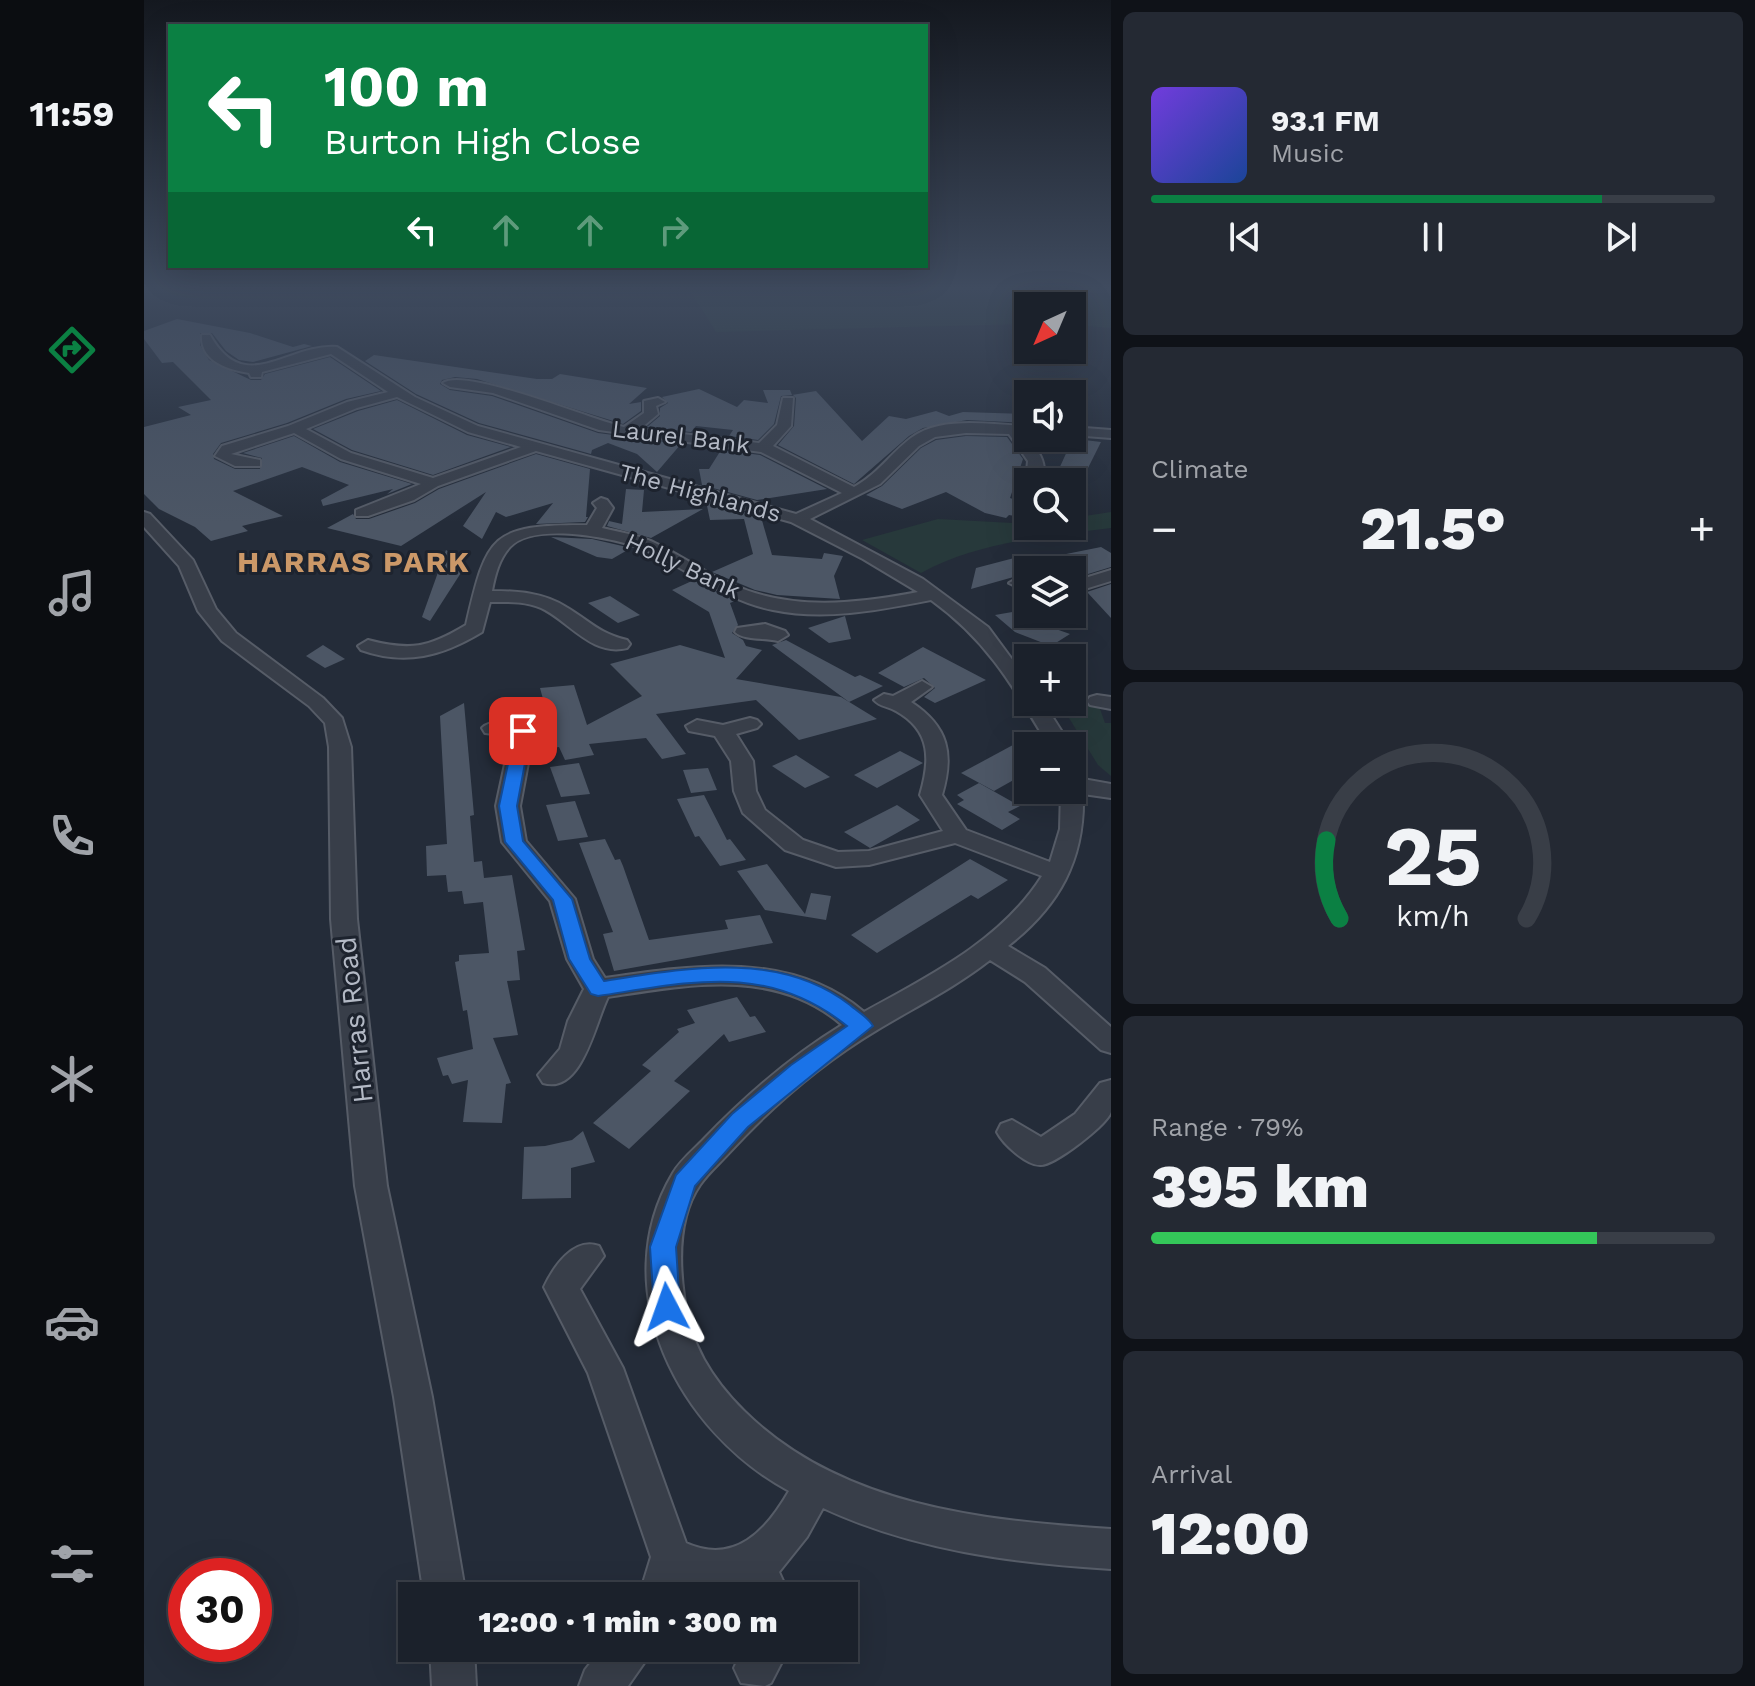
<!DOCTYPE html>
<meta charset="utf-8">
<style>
:root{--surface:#1b212b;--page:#242933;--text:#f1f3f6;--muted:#a0a3a9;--line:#393e47;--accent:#0b8043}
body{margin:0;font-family:"Work Sans",sans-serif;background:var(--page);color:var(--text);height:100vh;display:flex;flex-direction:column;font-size:30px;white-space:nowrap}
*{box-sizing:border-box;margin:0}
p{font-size:26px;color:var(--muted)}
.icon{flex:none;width:44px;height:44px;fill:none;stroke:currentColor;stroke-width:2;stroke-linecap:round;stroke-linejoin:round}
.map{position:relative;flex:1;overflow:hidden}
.side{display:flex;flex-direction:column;gap:12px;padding:12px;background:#0f1218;width:644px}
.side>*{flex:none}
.hud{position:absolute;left:24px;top:24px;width:760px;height:244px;border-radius:0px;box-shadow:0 8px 32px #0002,0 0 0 2px var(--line);background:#0b8043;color:#fff;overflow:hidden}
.needle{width:52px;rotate:224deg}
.buttons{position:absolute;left:870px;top:292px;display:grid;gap:16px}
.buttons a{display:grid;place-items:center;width:72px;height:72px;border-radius:0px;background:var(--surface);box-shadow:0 8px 32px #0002,0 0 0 2px var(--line);font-size:40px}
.speed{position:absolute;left:24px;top:1558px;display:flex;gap:16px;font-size:40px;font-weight:700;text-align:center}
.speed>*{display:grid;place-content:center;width:104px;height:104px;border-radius:50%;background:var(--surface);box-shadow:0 8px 32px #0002,0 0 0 2px var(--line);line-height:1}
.speed .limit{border:12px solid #d22;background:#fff;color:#111}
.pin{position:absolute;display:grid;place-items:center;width:68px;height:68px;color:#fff;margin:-34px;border-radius:16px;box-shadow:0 4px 12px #0006}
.me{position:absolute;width:88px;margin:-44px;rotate:356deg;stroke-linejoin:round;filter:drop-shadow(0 0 6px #0008)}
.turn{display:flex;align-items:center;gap:28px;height:168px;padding:0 24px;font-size:36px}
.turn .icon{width:104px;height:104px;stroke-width:2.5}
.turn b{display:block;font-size:56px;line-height:68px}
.lanes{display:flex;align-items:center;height:76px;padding:0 24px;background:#0003;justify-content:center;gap:40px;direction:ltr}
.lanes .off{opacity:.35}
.big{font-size:60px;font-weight:800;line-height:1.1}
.side .tile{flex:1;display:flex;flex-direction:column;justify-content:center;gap:12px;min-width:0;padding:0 28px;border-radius:12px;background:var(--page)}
.side .dial{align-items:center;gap:0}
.dial svg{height:208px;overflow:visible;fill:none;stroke:var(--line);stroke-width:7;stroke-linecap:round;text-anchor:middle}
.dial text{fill:var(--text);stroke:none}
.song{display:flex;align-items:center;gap:24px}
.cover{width:96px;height:96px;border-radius:12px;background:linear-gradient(135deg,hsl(260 70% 55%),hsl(220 70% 35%))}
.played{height:8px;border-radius:4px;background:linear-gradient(90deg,var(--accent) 80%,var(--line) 80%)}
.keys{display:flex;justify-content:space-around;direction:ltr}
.heat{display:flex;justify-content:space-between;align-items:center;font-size:44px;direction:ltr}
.charge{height:12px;border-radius:6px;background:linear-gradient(90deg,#34c759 79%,var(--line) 0)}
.trip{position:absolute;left:254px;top:1582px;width:460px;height:80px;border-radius:0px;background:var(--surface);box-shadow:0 8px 32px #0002,0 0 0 2px var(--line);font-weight:800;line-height:80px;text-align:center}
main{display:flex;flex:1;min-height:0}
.tabs{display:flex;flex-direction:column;width:144px;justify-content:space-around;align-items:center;background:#0b0d11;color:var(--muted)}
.tabs .icon{width:56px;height:56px}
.tabs .selected{color:var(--accent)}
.tabs b{font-size:36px;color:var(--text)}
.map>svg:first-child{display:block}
.green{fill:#27393b}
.building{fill:#4c5665}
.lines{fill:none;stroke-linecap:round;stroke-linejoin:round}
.minor-casing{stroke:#565c67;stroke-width:4}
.minor{fill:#383e49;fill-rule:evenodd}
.route{fill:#1a73e8;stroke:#114b97;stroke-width:2}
.labels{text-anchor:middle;stroke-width:6;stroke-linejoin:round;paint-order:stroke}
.far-street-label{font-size:24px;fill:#b3b9c5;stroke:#1d232e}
.street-label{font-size:28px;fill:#b3b9c5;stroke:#1d232e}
.far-district-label{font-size:30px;font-weight:bold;letter-spacing:2px;fill:#cb9868;stroke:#1d232e}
</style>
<main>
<nav class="tabs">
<b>11:59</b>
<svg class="icon selected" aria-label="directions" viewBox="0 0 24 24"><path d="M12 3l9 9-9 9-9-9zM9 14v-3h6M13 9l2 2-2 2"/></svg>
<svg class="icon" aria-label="music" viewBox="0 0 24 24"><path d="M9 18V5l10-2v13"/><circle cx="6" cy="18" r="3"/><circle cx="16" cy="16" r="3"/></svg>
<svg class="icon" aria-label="phone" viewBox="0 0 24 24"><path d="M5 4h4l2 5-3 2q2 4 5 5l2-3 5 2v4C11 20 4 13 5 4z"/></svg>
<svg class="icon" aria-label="climate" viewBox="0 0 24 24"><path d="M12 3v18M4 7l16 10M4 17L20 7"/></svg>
<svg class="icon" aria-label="car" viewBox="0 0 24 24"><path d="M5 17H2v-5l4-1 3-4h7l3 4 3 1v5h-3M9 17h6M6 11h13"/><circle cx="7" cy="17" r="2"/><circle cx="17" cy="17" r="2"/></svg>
<svg class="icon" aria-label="filters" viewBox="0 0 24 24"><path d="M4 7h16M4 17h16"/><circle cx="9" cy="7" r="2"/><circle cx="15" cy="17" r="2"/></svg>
</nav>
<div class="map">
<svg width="967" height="1686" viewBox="0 0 967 1686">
<rect width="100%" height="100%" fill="#242c39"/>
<g class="green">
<path d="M544,287h262l161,10v31l-39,-3v-19h-44v18l-312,8z"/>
<path d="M967,512v16c-66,9 -131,13 -190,45l-59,-33 76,-21 134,7v-8z"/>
<path d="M940,703l15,3 6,17h6v53l-13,-11 -37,-60z"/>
</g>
<g class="building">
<path d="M33,319l73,14 43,14 11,-3 8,2 -59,16 -14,-2 -13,-9 -14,-18h-12v12l9,15 42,20h10l4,-6 65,-17 51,34 -35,8 -59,24 -66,20 -8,11 1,5 21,10h25l2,-11 -19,-5 51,-17 46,26 72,22 -25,10 6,-5 -70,17 -2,-6 28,-15 -47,-18 -69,24 50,25 -41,10 6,5 -37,10 -16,-14 -36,-18 -15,-15v-67l47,-12 -13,-8 33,-7 -38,-38 -11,1 -18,-24v-8z"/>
<path d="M230,355l163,24h15l8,-5 87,14 -18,16 12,-2v9l-18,13 -146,-45 -22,-2 -13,3 -2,4 10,6 42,6 106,37 83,11 -24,28 -20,-18 -29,-11 -16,7 -1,4 -112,-31 -63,-29 -51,-33z"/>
<path d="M555,389l38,18 7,-7 24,3 -5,-13h27l2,5 24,-4 46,50 27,-25 17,3 30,-8 13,5 14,-4 65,2v9l-61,-3 -44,8 -14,8 -55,48 -76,-39 16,-19 2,-28 -3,-3 -12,1 -7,28 -16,16 -29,-4 4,-6 -37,-4 -5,6 -44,-5 13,-11v-8l8,-5 -6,-6z"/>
<path d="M253,400l70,35 44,12 -78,28 -81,-25 -39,-21 45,-18z"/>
<path d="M822,436l41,1 16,22 -13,39 18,6v14l-19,-3 -3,3 -21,-5 -39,-21 -44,17 -36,-14 16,-9 39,-38 15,-8z"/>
<path d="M924,438l33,4 -29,58v-18h-19l16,-35h-4z"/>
<path d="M577,450l39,5 67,34 -70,11 -55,-15 -3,-16h10z"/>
<path d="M392,454l54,15 -4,48h2l-3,5 -49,2 17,-21 -47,14 -10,-5 -14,27 -19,-13 23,-34 -85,54 -74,-18 26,-14 3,5h13l46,-16 24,-14z"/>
<path d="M482,489l18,1 -2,22 61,-3 -52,29 -44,-12 2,-5 13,3z"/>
<path d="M562,501l55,16 11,38 50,4 2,-6 19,3 -9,20 6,23 -63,-4 -22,-5 -43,-18 41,-18 -9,-35 -34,1z"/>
<path d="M407,537l41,2 39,9 -19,11 -15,-2z"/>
<path d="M957,547l10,6v14l-36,11 -3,-8h-44v3l-57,16 5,-21 42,-11 8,5z"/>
<path d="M302,550l20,15 -36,56 -8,-4z"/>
<path d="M550,580l41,21 -5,2 8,22 -6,8 11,7 3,6 16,4 -26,29 105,18 36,22 -78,21 -43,-40 -100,14 30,40 -24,5 -16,-21 -57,6 5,11 -29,5 -6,-13 -11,2 9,-6 -21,-44h7l-3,-11 34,-3 13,40 55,-29 -32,-32 70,-19 45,13 -16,-46 -37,-22z"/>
<path d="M967,584v34l-24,-26z"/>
<path d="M466,596l30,19 -22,8 -30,-20z"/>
<path d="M880,610l4,4h8l17,14 17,6 -19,12 -36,-14 -20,-17z"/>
<path d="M701,616l6,23 -22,4 -21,-15z"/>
<path d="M642,640l69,37 5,-2 23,11 -34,16 -77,-57z"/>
<path d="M179,645l22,14 -20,9 -19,-12z"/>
<path d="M779,647l63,33 -51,23 -11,-6 11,-9 -11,-10 -20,9 -26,-14z"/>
<path d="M320,703l10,112 -4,1 4,46 8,-1 2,17 28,-3 13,75 -8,1 3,29 -13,1 11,54 -25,3 18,45 -5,1 -4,39 -39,-1 5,-42 -16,4 -4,-9 -5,1 -6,-18 36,-9 -6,-39 -4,1 -8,-49 4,-1v-6l30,-2 -6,-51 -19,2 -2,-13 -14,1 -2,-17 -19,1 -1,-30 21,-2 -7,-128z"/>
<path d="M884,737v35l-34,19 -33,-18z"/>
<path d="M756,751l23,12 -46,25 -23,-13z"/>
<path d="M652,755l34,22 -25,11 -33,-22z"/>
<path d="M435,763l11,31 -29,3 -11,-30z"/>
<path d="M564,768l9,22 -26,3 -8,-23z"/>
<path d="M835,783l41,23 -12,6 12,7 -18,11 -45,-26 7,-4 -7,-5z"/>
<path d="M560,795l23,45 3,-1 16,21 -26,6 -21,-30 -4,1 -18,-38z"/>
<path d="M431,801l13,36 -30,4 -12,-36z"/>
<path d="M753,805l23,15 -50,28 -26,-16z"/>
<path d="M461,839l10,21 5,-1 3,7 26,74 79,-11 -3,-9 35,-5 13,28 -159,28 -11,-37 10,-2 -34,-89z"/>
<path d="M826,859l38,21 -30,19 -7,-4 -94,58 -26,-18z"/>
<path d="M623,864l38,50 6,-21 20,3 -5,24 -61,-10 -28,-39z"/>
<path d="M593,997l13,20 5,-1 11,16 -37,10 -5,-8 -50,47 16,10 -61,58 -36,-26 58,-52 -9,-6 37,-33 -2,-3 18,-6 -8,-13z"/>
<path d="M439,1131l12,31 -24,6v30l-49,1 2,-52 21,-1 27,-6z"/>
</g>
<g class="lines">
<g class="minor-casing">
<g id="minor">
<path d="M58,335h8c35,63 78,8 127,12l78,50 63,29 318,88 46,-21 -81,-41 -162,-22 -106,-37 -43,-6 -7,-4c23,-16 148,37 181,44l20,-14v-12l14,-3 7,4 -9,4 2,8 -18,15 119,14 18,-18 6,-27h10l-2,28 -18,20 81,41c24,-13 36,-33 57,-49 31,-23 81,-13 117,-12v8h-4c13,14 25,29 18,48h-14v2l-2,-2 2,-21 -19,-27 -43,-1 -31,4 -16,9 -39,38 -70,35 113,60 65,48 40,54v21h15l28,44h-22c-35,-58 -60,-104 -118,-146 -52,10 -106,21 -158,10 -50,-10 -87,-43 -133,-62 -28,-11 -107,-26 -130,-1 -11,12 -15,28 -18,44 26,0 52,2 74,16 24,14 32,26 61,33l3,4 -3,4c-35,9 -58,-27 -86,-40 -16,-7 -34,-6 -51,-6l-8,30c-40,24 -76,34 -121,18l-3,-4 10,-6c42,11 60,8 98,-15 21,-91 25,-100 121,-100l10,-17 -4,-5 8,-5 6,2 6,8 -11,20c17,4 37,7 53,15 26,12 49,30 76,41 60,27 124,20 187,8l-55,-33 -72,-37 -255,-71 -98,35 -24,14 -46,16h-12v-6l65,-26 -80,-25 -47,-26 -63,21 29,6v6h-25l-20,-10 7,-10 66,-20 59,-24 41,-10 -57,-38 -69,18 -1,5h-10l-2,-4c-21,-3 -49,-12 -47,-38zM253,397l71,35 53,15 -88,31 -82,-25 -45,-24 51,-21z"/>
<path d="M928,427l39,3v8l-39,-3z"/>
<path d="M0,512l6,2 43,46 23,49 20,24 87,65 19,20 9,29 6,172 30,267 45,211 34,199h-42l-30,-199 -39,-211 -24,-267 -2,-172 -4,-24 -16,-17 -87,-65 -24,-30 -19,-45 -35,-39z"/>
<path d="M967,570v11l-39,12v-11z"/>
<path d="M874,578l10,3v11l-19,-9z"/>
<path d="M621,624l20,7 3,4 -10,6c-13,-3 -36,-1 -43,-9l2,-4z"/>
<path d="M778,681l10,6 -21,15c38,25 43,52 31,93l24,35 84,32 10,-33 1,-39h11v-13l39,7v14l-28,-4c2,66 -24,112 -75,152l37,22 66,59v26l-10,-3 -76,-68 -35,-22c-34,27 -75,47 -113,70 -55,33 -105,76 -148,123 -10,11 -21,20 -29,32 -22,32 -21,75 -16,111 5,47 28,83 60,115 96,95 240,110 367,118v40c-99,-6 -197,-19 -288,-61l-16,29 -28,35 11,24h-43l-6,-12 -35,10 -22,-10 -3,12h-42l12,-39 -63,-184 -44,-86c10,-21 30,-50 55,-41l5,10 -24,33 43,79 63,175c49,22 80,-12 103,-52 -110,-59 -185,-202 -116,-318 7,-12 19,-22 29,-32 42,-44 88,-84 140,-116 -66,-58 -155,-40 -234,-28 -13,26 -26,98 -65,86l-5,-8 22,-26 8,-28 16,-32 -17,-30 -17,-58 -48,-59 -6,-36 15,-70 -26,-3 -3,-5c10,-10 42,-7 52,3l-14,75 6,35 49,58 18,60 12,19c88,-13 186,-28 259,34 65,-36 137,-71 178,-136l-87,-33 -86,22 -33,2 -51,-17 -42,-37 -9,-22 -3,-30 -16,-25 -26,-5 -3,-5 11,-6 26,5 27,-7 7,2 4,4 -4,4 -21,6 17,27 3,30 9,19 38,30 35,12 31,-1 74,-20 -23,-36c10,-34 12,-64 -24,-84 -8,-5 -16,-4 -22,-11l10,-6 9,2z"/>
<path d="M953,695l14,2v12l-21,-4 -3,-4 3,-4z"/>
<path d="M967,1080c0,9 0,23 0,32 -4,13 -56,53 -70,53 -14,1 -38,-21 -44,-33l4,-8 11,-4 29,17 34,-23 25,-31z"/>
<path d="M286,1648h44l2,38h-44z"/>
<path d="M458,1648h49l-7,15 -16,23h-49l6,-16z"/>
<path d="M599,1648h46l-18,35 -6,3 -24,-3 -7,-15z"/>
</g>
</g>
<use href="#minor" class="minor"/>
</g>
<linearGradient id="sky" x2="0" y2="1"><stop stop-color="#14181f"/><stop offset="0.55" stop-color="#3f4b5f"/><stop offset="1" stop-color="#3f4b5f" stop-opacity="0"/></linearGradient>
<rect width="967" height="523" fill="url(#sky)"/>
<path class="route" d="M379,727l8,4 -14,75 6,35 49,58 18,60 14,22c82,-13 175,-31 246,24 8,7 18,12 23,21l-125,101 -53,59 -19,61 4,60 -4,8 -9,3 -10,-3 -3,-8 -4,-60 26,-72 56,-61 59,-49 56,-39c-80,-64 -155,-44 -249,-30l-7,-2 -22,-35 -16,-59 -48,-58 -6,-36 16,-75z"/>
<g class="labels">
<g class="far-street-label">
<text transform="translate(537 437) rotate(7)" y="8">Laurel Bank</text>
<text transform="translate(556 493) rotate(15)" y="8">The Highlands</text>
<text transform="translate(539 566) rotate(25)" y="8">Holly Bank</text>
</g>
<g class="street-label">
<text transform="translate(210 1020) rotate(-96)" y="10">Harras Road</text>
</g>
<g class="far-district-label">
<text x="210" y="572">HARRAS PARK</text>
</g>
</g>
</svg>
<div class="buttons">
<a><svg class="needle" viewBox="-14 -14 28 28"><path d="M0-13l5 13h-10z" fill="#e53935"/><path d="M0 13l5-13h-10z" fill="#a0a3a9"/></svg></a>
<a><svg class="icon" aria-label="sound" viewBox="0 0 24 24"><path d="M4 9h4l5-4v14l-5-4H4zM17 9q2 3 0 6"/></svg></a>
<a><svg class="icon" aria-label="search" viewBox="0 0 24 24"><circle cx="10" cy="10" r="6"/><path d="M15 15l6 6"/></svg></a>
<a><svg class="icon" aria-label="layers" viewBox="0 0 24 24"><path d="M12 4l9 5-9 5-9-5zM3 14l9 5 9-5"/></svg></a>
<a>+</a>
<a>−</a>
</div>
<div class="speed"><div class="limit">30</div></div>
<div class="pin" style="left:379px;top:731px;background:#d93025"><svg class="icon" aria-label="arrive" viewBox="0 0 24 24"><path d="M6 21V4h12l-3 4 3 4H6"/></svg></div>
<svg class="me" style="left:523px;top:1307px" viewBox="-20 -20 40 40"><path d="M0-17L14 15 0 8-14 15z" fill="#1a73e8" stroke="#fff" stroke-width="4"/></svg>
<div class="trip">12:00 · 1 min · 300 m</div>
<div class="hud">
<div class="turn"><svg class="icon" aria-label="left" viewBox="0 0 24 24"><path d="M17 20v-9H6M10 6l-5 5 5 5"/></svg><div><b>100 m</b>Burton High Close</div></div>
<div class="lanes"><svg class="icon" aria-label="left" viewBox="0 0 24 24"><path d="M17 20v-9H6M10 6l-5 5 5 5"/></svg><svg class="icon off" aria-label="ahead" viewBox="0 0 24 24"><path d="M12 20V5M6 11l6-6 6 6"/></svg><svg class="icon off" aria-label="ahead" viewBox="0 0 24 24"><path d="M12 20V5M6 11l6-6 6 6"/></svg><svg class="icon off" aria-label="right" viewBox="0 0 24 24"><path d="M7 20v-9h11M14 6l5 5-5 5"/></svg></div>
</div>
</div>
<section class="side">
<div class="tile">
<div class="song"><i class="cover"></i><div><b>93.1 FM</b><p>Music</p></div></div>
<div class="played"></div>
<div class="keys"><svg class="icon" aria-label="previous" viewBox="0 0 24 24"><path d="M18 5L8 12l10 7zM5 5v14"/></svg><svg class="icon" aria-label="pause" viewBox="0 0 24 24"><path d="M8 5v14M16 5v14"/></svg><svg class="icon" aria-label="next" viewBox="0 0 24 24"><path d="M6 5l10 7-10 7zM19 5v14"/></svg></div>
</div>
<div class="tile"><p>Climate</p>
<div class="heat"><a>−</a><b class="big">21.5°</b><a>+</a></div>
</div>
<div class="tile dial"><svg viewBox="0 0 100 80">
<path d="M14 69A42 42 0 1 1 86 69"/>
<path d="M14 69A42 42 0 0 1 9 39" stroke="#0b8043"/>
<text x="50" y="56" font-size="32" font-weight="700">25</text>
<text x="50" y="72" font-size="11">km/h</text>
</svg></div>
<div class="tile"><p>Range · 79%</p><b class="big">395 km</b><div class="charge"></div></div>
<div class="tile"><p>Arrival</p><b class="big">12:00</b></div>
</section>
</main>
